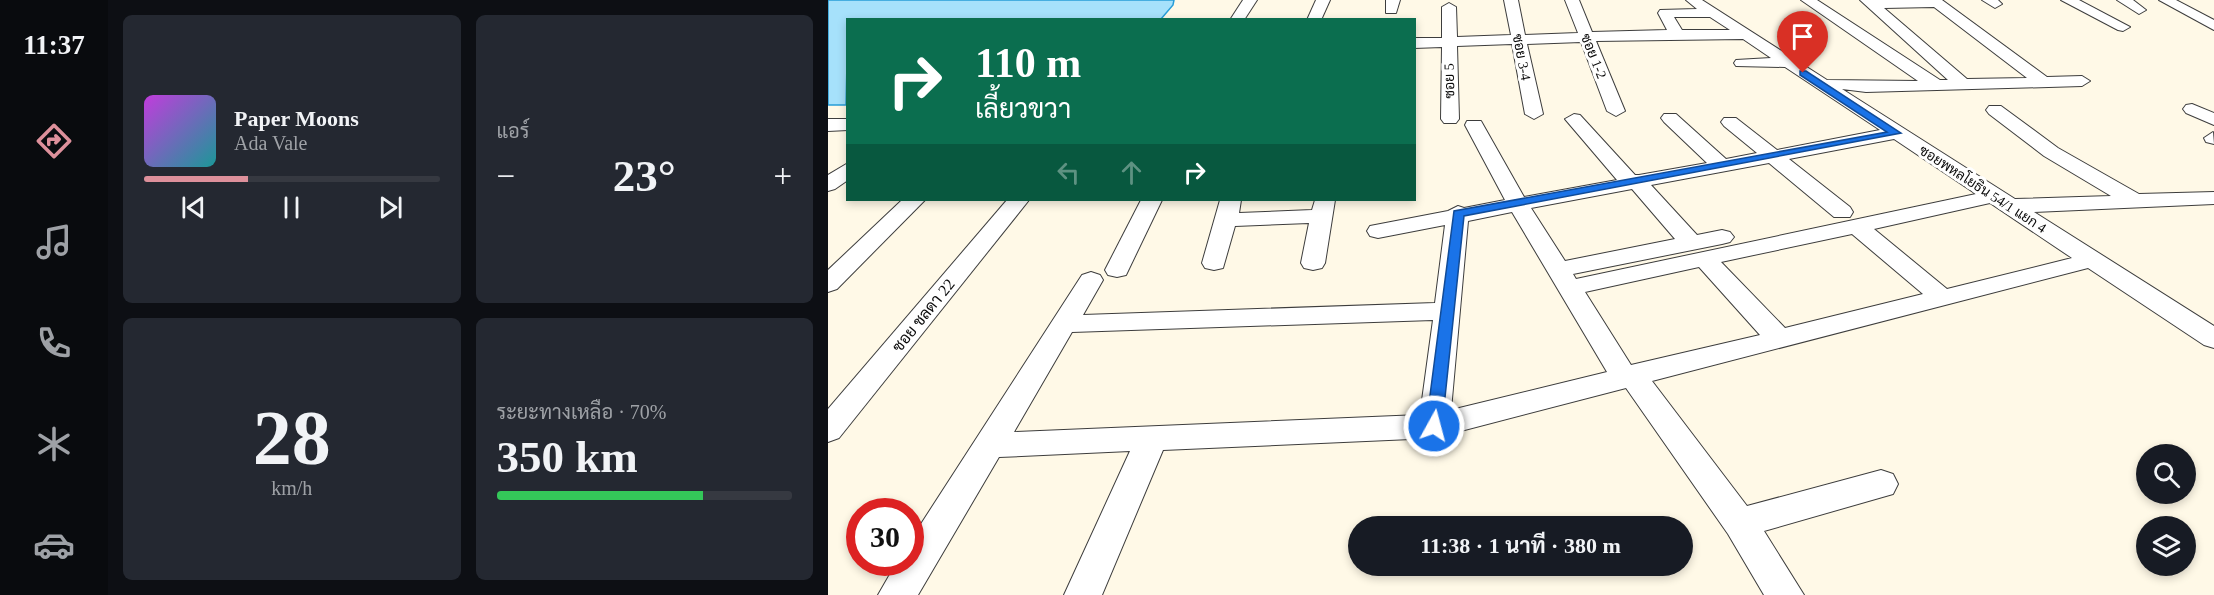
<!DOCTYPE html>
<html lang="th">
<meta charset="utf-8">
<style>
:root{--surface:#171b24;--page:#242831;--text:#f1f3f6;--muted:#9ea1a6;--line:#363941;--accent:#dd909b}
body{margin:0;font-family:"Times New Roman",Sarabun,serif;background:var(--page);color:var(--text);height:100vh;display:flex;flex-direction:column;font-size:22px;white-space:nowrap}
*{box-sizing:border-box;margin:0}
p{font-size:20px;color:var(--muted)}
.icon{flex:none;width:33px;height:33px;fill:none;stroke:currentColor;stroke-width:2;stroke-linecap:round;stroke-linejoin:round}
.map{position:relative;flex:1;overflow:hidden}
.side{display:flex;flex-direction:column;gap:15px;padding:15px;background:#0d0f14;width:720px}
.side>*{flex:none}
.banner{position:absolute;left:18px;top:18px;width:570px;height:183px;border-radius:0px;box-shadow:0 3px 9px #0003;background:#0b6e4f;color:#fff;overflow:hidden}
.tools{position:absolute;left:1308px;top:444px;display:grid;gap:12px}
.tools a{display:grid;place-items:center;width:60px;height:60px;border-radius:50%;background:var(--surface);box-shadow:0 3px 9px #0003;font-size:30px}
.speed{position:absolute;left:18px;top:498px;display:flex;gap:12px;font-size:30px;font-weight:700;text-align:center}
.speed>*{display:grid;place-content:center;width:78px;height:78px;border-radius:50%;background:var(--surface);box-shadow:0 3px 9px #0003;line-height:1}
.speed .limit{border:9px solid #d22;background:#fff;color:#111}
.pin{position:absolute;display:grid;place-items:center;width:51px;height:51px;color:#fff;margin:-62px -26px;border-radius:50% 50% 50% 0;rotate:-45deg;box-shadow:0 0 6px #0007}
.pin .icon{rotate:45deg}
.me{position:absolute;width:66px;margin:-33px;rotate:7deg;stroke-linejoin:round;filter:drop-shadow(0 0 4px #0008)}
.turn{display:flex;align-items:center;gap:21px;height:126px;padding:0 30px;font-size:27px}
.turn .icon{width:78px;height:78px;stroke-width:2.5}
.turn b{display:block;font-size:42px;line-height:51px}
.lanes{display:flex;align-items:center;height:57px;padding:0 30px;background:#0003;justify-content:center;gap:30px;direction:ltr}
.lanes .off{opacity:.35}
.big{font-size:45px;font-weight:700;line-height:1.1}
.side .tile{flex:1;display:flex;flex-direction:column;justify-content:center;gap:9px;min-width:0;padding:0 21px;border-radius:9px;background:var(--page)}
.side .dial{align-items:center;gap:0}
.dial b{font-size:78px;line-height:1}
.song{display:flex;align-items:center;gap:18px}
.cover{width:72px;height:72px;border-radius:9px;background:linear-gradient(135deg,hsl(290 70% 55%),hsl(180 70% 35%))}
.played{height:6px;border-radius:3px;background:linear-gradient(90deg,var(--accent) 35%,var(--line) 35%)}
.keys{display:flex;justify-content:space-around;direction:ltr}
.heat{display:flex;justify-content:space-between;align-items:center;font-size:33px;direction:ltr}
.charge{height:9px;border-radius:4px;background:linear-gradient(90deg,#34c759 70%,var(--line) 0)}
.side .tiles{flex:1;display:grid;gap:15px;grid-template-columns:repeat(2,1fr)}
.trip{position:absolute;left:520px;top:516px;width:345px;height:60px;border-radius:30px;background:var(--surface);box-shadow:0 3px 9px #0003;font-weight:700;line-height:60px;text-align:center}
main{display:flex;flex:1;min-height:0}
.menu{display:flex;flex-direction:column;width:108px;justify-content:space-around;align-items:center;background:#090b0e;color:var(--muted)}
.menu .icon{width:42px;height:42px}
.menu .active{color:var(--accent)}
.menu b{font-size:27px;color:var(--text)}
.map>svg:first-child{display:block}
.water{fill:#a6e1fb;stroke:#279dd8;stroke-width:1.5}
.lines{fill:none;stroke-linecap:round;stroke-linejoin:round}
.minor-casing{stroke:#3d3d3d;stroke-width:2}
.minor{fill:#fff;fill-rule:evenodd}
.route{fill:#1a73e8;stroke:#114b97;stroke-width:1.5}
.labels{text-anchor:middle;stroke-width:6;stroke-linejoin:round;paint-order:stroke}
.far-street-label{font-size:14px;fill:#0a0a0a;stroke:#fff}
.street-label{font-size:16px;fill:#0a0a0a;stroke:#fff}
</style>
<main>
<nav class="menu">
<b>11:37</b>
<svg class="icon active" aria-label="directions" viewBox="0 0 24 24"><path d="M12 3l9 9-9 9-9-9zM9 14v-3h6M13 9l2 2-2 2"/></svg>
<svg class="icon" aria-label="music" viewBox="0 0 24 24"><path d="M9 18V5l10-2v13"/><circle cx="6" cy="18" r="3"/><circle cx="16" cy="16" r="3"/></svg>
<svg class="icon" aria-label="phone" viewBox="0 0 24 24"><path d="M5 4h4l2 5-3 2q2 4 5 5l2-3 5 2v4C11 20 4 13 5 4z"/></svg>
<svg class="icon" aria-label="climate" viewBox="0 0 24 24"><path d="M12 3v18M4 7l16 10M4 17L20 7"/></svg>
<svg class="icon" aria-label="car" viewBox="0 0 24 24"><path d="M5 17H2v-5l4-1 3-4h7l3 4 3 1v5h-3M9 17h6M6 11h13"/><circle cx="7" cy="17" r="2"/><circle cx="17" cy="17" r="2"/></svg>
</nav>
<section class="side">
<div class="tiles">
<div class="tile">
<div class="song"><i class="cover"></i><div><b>Paper Moons</b><p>Ada Vale</p></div></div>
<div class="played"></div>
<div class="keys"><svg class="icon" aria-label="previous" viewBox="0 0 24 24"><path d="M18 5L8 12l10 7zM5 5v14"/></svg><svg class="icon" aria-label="pause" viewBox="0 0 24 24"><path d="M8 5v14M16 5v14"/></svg><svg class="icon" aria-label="next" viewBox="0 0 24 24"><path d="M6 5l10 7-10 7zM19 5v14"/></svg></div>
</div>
<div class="tile"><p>แอร์</p>
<div class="heat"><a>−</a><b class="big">23°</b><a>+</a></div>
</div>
<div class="tile dial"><b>28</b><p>km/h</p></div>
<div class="tile"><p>ระยะทางเหลือ · 70%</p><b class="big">350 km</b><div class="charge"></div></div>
</div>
</section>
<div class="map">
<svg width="1386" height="595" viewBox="0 0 1386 595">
<rect width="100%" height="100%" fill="#fff9e7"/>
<path class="water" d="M0,0h346l-1,5 -12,14 -313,1 -2,85h-18z"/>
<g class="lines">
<g class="minor-casing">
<g id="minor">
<path d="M415,0h14l-13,20h-14z"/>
<path d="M488,0h14l-9,20h-14z"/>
<path d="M558,0h14l-4,13h-10z"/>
<path d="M676,0h14l7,35 53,-2 -13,-33h14l13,32 75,-2 -9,-17 2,-3 37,-1 -11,-9h16l125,80 91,1 -117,-81h16l123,80h8l-88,-80h82l105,77 35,-1 8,5 -8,5 -216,6 -24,-3 173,110 96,-3 -67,-40 -55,-42 -3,-4 3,-4h12l57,42 81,46 75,-2v12l-180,8 180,114v22l-10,-3 -116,-77 -436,113 95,125 134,-36 12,4 5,10 -5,10 -129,37 40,64h-40l-36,-61 -102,-146 -192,50 -271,12 -61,145h-38l66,-144 -131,6 -81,138h-40l19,-33h13v-21l172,-266 9,-3 9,3 3,5 -20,35 352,-12 10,-78 -67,13 -8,-2 -3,-5 3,-5 78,-15 10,-5 6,2 41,-8 -40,-75 2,-4h14l43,76 93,-17 -52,-61 9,-5 6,1 55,60h4l68,-12 -43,-41 -3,-4 3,-4h12l50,45 31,-6 -33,-27 -3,-4 3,-4h12l41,32 103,-20 -95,-63 -49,-1 -2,-3 2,-3 35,-2 -28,-19 -147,2 29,70 -9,5 -9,-5 -26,-69 -54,2 16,70 -9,5 -9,-5 -13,-70 -55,2 2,73 -3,4h-12l-3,-4 1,-72 -28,1v-10h28v-31l7,-4 7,4 1,30 54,-2zM1106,7l93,71 -60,1 -83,-71zM846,17h36l20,13h-48zM1066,139l82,55 -400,85 -3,-5 149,-30 8,-2 4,-5 -4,-5 -8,-2 -25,5 -46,-50 118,-22 65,54h16l3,-5 -3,-5 -61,-48zM804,189l43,50 -110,22 -34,-53zM1162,203l82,55 -125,31 -73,-60zM684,212l95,160 -156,38 17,-189zM1024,234l71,60 -138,34 -64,-66zM871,267l61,68 -129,30 -46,-73zM605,320l-13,95 -406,17 58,-100z"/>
<path d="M1154,0h16l4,4 -7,4z"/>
<path d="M1233,0h18l51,27 -7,4 -5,-1z"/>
<path d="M1289,0h16l13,10 -7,4z"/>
<path d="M1331,0h17l38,20v10z"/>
<path d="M1364,104l22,9v12l-28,-12 -3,-4 3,-4z"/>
<path d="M0,119h20v11l-20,1z"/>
<path d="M1385,132l1,12 -8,-2 -2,-4z"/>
<path d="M20,163v17l-13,9 -7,2v-16z"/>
<path d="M74,200h23l-88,89 -9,3v-22z"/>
<path d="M179,200h22l-190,238 -11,4v-33z"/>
<path d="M313,200h21l-36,75 -9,2 -9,-2 -3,-5z"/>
<path d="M392,200h21l-2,13 73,-3 3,-10h20l-10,63 -3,5 -9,2 -9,-2 -3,-5 8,-40 -74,3 -12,42 -9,2 -9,-2 -3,-5z"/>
</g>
</g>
<use href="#minor" class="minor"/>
</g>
<path class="route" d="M972,71h6l95,62 -437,83 -22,210 -2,4h-12l-2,-4 28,-215 433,-79 -87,-57z"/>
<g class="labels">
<g class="far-street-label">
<text transform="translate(766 56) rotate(68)" y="5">ซอย 1-2</text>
<text transform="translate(694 57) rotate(79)" y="5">ซอย 3-4</text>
<text transform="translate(621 81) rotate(-91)" y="5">ซอย 5</text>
<text transform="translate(1155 189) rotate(33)" y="5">ซอยพหลโยธิน 54/1 แยก 4</text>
</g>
<g class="street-label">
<text transform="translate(95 315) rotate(-51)" y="6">ซอย ชลดา 22</text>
</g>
</g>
</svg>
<div class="tools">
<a><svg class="icon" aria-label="search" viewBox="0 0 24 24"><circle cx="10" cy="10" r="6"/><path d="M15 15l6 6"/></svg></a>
<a><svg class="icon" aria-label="layers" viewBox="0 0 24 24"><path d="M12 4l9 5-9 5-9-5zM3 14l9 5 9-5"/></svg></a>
</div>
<div class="speed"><div class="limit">30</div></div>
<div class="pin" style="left:975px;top:73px;background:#d93025"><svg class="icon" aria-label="arrive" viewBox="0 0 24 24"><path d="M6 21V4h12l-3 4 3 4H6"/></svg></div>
<svg class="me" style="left:606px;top:426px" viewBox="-20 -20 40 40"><circle r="17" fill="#1a73e8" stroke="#fff" stroke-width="3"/><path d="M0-11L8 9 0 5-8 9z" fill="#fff"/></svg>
<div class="trip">11:38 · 1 นาที · 380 m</div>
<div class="banner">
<div class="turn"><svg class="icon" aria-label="right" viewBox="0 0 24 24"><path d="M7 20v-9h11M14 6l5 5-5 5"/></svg><div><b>110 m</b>เลี้ยวขวา</div></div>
<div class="lanes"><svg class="icon off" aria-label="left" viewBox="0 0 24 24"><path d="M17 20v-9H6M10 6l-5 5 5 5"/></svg><svg class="icon off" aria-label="ahead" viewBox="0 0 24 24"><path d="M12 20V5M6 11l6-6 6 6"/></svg><svg class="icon" aria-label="right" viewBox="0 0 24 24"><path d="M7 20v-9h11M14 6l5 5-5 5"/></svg></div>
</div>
</div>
</main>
